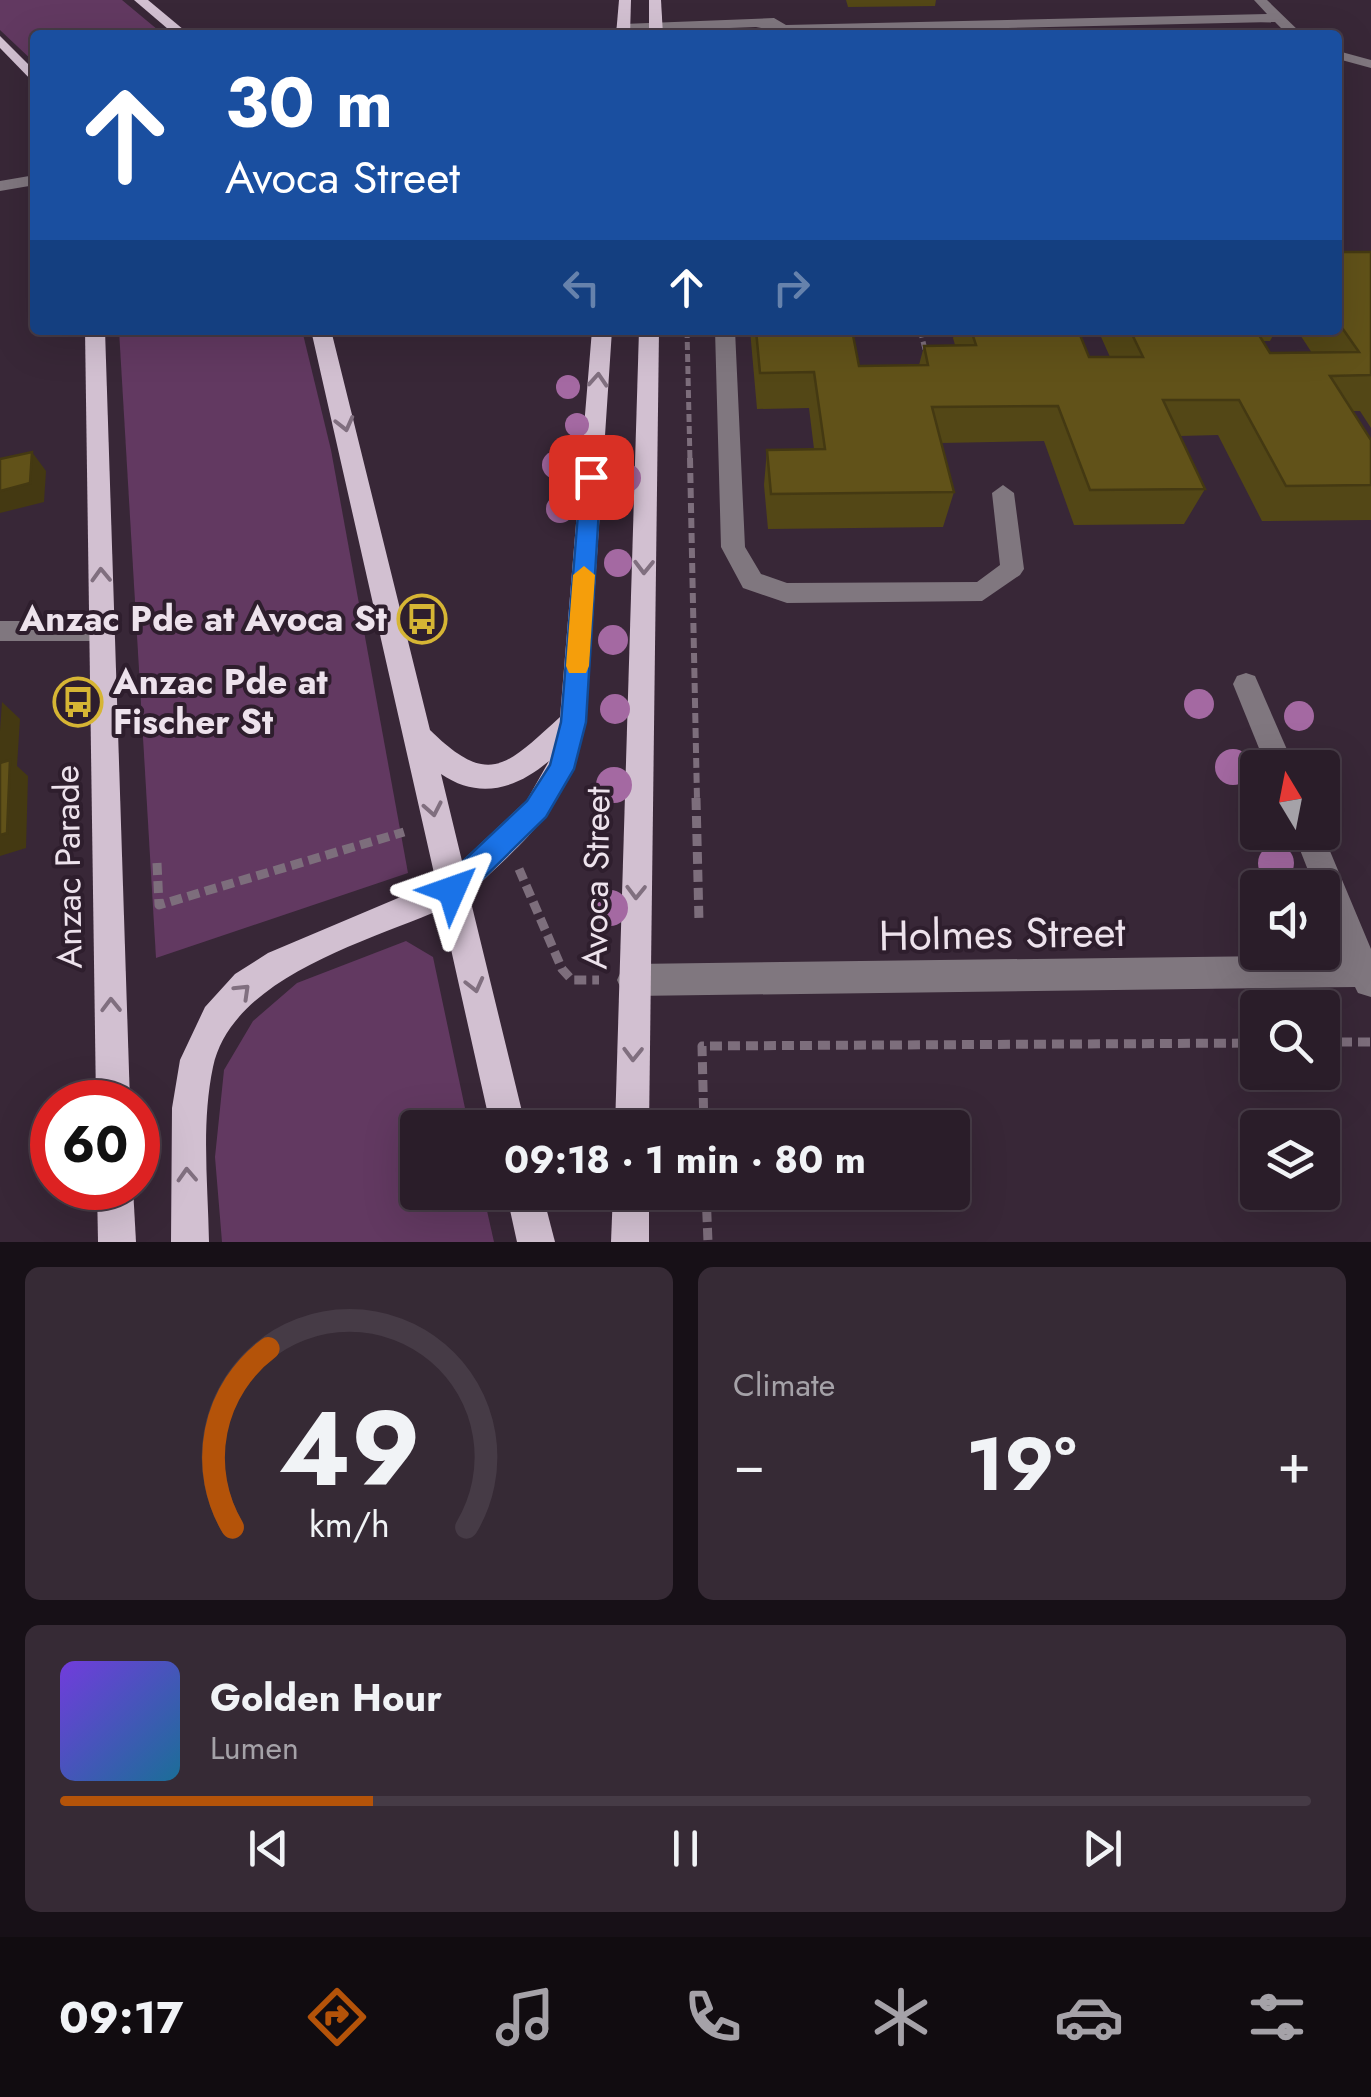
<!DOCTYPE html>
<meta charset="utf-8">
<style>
:root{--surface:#2a1d29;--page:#362a35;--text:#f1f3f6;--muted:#a5a2a8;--line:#463b46;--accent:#b45309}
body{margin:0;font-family:Jost,sans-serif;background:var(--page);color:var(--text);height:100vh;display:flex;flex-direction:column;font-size:38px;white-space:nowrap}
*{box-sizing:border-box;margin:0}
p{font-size:32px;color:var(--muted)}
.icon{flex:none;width:55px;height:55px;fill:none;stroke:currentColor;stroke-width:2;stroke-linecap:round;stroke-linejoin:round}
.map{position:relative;height:1242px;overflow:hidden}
.side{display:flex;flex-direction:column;gap:25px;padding:25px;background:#171017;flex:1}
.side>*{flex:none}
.hud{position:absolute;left:30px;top:30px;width:1312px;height:305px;border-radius:10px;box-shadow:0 10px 40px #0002,0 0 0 2px var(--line);background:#1a4fa0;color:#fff;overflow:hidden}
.needle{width:65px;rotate:350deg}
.fabs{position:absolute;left:1240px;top:750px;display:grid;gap:20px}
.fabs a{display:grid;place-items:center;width:100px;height:100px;border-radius:10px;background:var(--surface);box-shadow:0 10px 40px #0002,0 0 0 2px var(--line);font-size:50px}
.speed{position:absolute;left:30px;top:1080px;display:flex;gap:20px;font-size:50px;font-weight:700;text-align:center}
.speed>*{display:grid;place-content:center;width:130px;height:130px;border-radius:50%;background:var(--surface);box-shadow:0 10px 40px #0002,0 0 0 2px var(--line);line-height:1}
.speed .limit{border:15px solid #d22;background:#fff;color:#111}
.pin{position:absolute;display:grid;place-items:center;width:85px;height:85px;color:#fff;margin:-42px;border-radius:20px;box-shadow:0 5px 15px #0006}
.me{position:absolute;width:110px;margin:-55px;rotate:47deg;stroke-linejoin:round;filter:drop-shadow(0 0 8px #0008)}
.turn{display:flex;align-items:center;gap:35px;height:210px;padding:0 30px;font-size:45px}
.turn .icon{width:130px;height:130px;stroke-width:2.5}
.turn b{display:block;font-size:70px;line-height:85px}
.lanes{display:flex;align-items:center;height:95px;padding:0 30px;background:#0003;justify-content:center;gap:50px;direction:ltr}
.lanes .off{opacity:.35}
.big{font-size:75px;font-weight:700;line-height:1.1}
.side .card{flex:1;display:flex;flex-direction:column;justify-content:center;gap:15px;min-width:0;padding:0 35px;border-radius:15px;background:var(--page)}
.side .dial{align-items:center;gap:0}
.dial svg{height:260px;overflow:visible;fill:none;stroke:var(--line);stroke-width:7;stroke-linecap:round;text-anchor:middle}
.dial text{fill:var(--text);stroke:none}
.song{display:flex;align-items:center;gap:30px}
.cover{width:120px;height:120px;border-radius:15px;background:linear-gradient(135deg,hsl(260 70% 55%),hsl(200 70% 35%))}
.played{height:10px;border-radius:5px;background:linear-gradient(90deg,var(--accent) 25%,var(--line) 25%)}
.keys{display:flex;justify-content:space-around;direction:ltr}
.heat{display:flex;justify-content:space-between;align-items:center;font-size:55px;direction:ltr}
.side .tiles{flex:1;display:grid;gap:25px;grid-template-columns:1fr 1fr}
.card:last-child{grid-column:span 2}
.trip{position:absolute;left:400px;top:1110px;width:570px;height:100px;border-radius:10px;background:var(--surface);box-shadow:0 10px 40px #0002,0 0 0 2px var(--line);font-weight:700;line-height:100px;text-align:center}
.menu{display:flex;height:160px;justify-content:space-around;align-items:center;background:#110c10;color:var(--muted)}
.menu .icon{width:70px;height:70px}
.menu .active{color:var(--accent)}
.menu b{font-size:45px;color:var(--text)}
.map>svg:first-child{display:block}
.green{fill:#623961}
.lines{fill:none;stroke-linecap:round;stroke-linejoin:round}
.path-far2{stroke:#7d6e7c;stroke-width:5;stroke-dasharray:8 4;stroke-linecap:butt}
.path-far1{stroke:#7d6e7c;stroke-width:6;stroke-dasharray:10 5;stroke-linecap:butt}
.path{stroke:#7d6e7c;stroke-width:9;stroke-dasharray:12 6;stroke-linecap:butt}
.minor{fill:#80777f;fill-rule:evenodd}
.major{fill:#d2c0d1;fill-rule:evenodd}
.tree{fill:#a469a2}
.wall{fill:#534716}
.shaded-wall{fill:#443912}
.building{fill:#615219;stroke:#443912;stroke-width:2.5}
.oneway{stroke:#806f7f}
.route{fill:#1a73e8;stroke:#114b97;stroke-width:2.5}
.slow{fill:#f59e0b}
.labels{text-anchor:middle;stroke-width:8;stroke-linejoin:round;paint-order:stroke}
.poi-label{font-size:35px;font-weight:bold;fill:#ede2ec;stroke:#2e1e2d;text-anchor:end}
.street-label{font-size:35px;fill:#ede2ec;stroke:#2e1e2d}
.near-street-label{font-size:42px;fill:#ede2ec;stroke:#2e1e2d}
</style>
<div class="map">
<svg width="1371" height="1242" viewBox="0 0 1371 1242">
<rect width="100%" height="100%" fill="#382737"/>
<g class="green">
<path d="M0,0h122l42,35h-129v28l-35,-33z"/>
<path d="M119,330h183l29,120 77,423 -252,85z"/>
<path d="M406,941l27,16 36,170 -51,1v64l65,1 11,49h-272l-7,-85 9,-87 29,-49 44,-38z"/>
</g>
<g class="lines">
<g class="path-far2">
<path d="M687,330l3,131"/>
<path d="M920,330l6,23"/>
</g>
<path class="path-far1" d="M690,458l7,342"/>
<g class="path">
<path d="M696,798l3,124"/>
<path d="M157,863l2,42 245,-73"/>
<path d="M519,869l43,100 10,11h27"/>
<path d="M1322,1042h49"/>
<path d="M704,1128l-2,-82 556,-3"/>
<path d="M706,1192l2,50"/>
</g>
<g class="minor">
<path d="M1254,0h13l36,35h-15l-13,-13 -489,11 -30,-6 -133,5 -7,-4 7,-4 151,-6 12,7 481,-11z"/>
<path d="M1338,51l33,9v8l-33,-9z"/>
<path d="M35,175v10l-35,6v-10z"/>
<path d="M715,330h20l10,217 16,27 26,9 190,-1 23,-17 -8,-72 11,-8 11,8 10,76 -4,6 -38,26 -195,2 -44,-15 -22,-41z"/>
<path d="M0,621h102l9,3 4,7 -4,7 -9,3h-102z"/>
<path d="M1246,673l9,3 40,92h-28l-34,-84 4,-8z"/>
<path d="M1293,832h29l49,117v48l-13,-4 -3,-6 -722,9 -11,-5 -5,-11 5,-11 11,-5 709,-9 -20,-48v-19h-7z"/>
</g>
<g class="major">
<path d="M134,0h14l42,35h-15z"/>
<path d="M619,0h12l-1,35h-14z"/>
<path d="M649,0h12l2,35h-14z"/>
<path d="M0,36l35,35v13l-35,-36z"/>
<path d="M85,330h20l25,772h-34z"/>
<path d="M311,330h20l99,400c59,58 76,36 130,-13l32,-387h20l-26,392c-22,90 -53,110 -117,172l57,234h-35l-49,-219c-73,32 -210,68 -229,158 -12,57 -5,117 -4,175h-38l1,-134 8,-48 25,-53 30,-33 33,-21 168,-71zM549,761l-22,39 -65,61 -21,-87c38,26 75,15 108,-13z"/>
<path d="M639,330h20l-10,798h-34z"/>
<path d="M97,1188h36l3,54h-38z"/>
<path d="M506,1192h36l13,50h-38z"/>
<path d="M613,1192h36v50h-38z"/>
</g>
</g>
<g class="tree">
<circle cx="568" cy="387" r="12"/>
<circle cx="577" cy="425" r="12"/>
<circle cx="556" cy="465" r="14"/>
<circle cx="627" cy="478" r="14"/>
<circle cx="560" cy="509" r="14"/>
<circle cx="618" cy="563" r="14"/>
<circle cx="613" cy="640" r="15"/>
<circle cx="1199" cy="704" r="15"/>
<circle cx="615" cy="709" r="15"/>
<circle cx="1299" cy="716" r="15"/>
<circle cx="1233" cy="767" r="18"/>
<circle cx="614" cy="785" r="18"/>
<circle cx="1276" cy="863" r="18"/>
<circle cx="610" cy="908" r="18"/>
</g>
<g class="wall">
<path d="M846,0h90l-1,6 -87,1z"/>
<path d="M1338,252h33v176l-11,-17h-8l19,29v80l-109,1 -44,-86 -38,1 25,53 -21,35 -110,1 -30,-84 -103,2 13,49 -11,35 -175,2 -4,-44 3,-35 47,-1 -5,-41 -52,1 -7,-79h149l-1,5 -45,1 6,30 60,-1 5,-19 31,-1 -2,-7 2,-8h123l11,27h21l-12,-27h178l-6,11h-7l7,12h42l-15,-23h41z"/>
</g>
<g class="shaded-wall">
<path d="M32,452l14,19 -2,31 -44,11v-22z"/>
<path d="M2,702l18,17 -3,47 11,10 -2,72 -26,8v-125z"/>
</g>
<g class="building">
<path d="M914,31l2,4h-119l-1,-3z"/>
<path d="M1338,252h33v123l-41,1 41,64v45l-85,1 -47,-86h-76l42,89 -115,1 -32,-84 -126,1 22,85 -183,2 -4,-44 58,-1 -11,-77 -54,1 -4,-43h96l7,36 69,-1 -4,-19 52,-1 -5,-15h107l11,27h54l-13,-27h126l14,23 89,-1 -21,-30z"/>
<path d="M32,452l-2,31 -30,8v-32z"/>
<path d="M10,760l-3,73 -7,2v-72z"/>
</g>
<defs><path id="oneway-chevron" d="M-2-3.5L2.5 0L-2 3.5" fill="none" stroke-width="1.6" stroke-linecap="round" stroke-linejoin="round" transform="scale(2.5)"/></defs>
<g class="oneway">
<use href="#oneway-chevron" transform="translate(598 380) rotate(-86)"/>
<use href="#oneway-chevron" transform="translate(345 424) rotate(76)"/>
<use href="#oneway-chevron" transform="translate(644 567) rotate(91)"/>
<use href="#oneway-chevron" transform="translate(101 575) rotate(-92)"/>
<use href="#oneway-chevron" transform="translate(433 809) rotate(79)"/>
<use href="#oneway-chevron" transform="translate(636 892) rotate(91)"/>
<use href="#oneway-chevron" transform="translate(475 985) rotate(76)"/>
<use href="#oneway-chevron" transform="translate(243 991) rotate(-44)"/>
<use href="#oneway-chevron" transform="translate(111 1005) rotate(-91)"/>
<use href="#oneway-chevron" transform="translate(633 1054) rotate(91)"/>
<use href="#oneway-chevron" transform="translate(187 1175) rotate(-93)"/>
</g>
<path class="route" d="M591,470l10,7 -15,245 -12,47 -28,48 -85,83 -9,4 -10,-4 -4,-10 4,-9 85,-80 23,-36 11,-43 20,-245z"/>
<path class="slow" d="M584,566l11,9 -6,91 -3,7h-17l-3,-7 7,-91z"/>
<defs>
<g id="bus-ring" transform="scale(2.5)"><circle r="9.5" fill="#2e1e2d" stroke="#d6b534" stroke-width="1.5"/><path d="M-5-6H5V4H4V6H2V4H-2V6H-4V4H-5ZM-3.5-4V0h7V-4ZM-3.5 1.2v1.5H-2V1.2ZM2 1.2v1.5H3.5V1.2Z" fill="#d6b534"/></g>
</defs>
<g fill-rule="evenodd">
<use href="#bus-ring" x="422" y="619"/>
<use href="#bus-ring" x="78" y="702"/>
</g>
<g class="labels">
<g class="poi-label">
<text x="387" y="631">Anzac Pde at Avoca St</text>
<text x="113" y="694" text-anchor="start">Anzac Pde at<tspan x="113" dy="40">Fischer St</tspan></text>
</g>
<g class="street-label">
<text transform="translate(68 867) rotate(-91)" y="12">Anzac Parade</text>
<text transform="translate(596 878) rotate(-89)" y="12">Avoca Street</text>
</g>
<g class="near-street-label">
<text transform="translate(1002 933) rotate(-1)" y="15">Holmes Street</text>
</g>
</g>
</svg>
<div class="fabs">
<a><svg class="needle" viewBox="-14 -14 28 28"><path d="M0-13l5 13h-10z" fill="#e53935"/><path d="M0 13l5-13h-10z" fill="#a5a2a8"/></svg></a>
<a><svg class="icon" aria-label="sound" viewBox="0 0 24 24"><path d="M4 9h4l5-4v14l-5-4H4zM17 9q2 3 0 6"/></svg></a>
<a><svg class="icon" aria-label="search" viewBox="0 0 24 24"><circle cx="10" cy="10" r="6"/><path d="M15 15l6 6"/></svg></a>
<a><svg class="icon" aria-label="layers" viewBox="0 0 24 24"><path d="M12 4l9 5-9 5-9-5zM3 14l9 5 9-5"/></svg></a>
</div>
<div class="speed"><div class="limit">60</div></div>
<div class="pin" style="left:591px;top:477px;background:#d93025"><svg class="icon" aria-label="arrive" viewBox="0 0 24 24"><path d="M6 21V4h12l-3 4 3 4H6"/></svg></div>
<svg class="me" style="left:452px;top:890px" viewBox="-20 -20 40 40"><path d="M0-17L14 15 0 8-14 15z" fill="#1a73e8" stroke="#fff" stroke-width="4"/></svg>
<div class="trip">09:18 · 1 min · 80 m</div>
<div class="hud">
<div class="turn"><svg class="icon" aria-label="ahead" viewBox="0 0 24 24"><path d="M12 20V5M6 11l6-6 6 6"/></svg><div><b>30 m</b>Avoca Street</div></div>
<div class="lanes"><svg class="icon off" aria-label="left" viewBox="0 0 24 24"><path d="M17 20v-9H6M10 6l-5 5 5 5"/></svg><svg class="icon" aria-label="ahead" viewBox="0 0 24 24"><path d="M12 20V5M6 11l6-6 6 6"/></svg><svg class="icon off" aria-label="right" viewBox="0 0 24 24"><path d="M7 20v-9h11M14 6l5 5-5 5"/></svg></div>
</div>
</div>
<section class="side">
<div class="tiles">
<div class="card dial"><svg viewBox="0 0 100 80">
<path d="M14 69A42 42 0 1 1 86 69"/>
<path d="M14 69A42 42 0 0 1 25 14" stroke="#b45309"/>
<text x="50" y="56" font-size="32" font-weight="700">49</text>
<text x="50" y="72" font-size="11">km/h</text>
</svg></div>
<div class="card"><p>Climate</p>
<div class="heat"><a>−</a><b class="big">19°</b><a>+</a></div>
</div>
<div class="card">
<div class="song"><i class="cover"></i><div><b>Golden Hour</b><p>Lumen</p></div></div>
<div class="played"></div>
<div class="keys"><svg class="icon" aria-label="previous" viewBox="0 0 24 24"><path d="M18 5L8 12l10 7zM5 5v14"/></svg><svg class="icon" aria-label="pause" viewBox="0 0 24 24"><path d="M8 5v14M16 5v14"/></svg><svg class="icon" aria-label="next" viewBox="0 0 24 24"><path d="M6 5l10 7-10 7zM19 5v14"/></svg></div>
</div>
</div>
</section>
<nav class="menu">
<b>09:17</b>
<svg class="icon active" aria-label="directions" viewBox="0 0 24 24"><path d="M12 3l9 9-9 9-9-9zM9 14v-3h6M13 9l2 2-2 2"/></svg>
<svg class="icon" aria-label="music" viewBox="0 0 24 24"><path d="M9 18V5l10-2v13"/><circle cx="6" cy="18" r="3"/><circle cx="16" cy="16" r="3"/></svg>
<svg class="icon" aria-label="phone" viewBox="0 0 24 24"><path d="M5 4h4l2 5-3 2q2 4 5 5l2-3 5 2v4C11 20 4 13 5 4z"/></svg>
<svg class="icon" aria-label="climate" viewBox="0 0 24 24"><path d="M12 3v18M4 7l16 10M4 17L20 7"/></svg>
<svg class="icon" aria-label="car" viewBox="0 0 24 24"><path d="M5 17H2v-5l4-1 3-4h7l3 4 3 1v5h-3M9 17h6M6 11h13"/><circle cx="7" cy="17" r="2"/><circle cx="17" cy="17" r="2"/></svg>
<svg class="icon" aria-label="filters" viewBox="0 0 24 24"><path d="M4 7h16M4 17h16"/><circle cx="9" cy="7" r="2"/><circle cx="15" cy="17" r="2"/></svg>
</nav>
